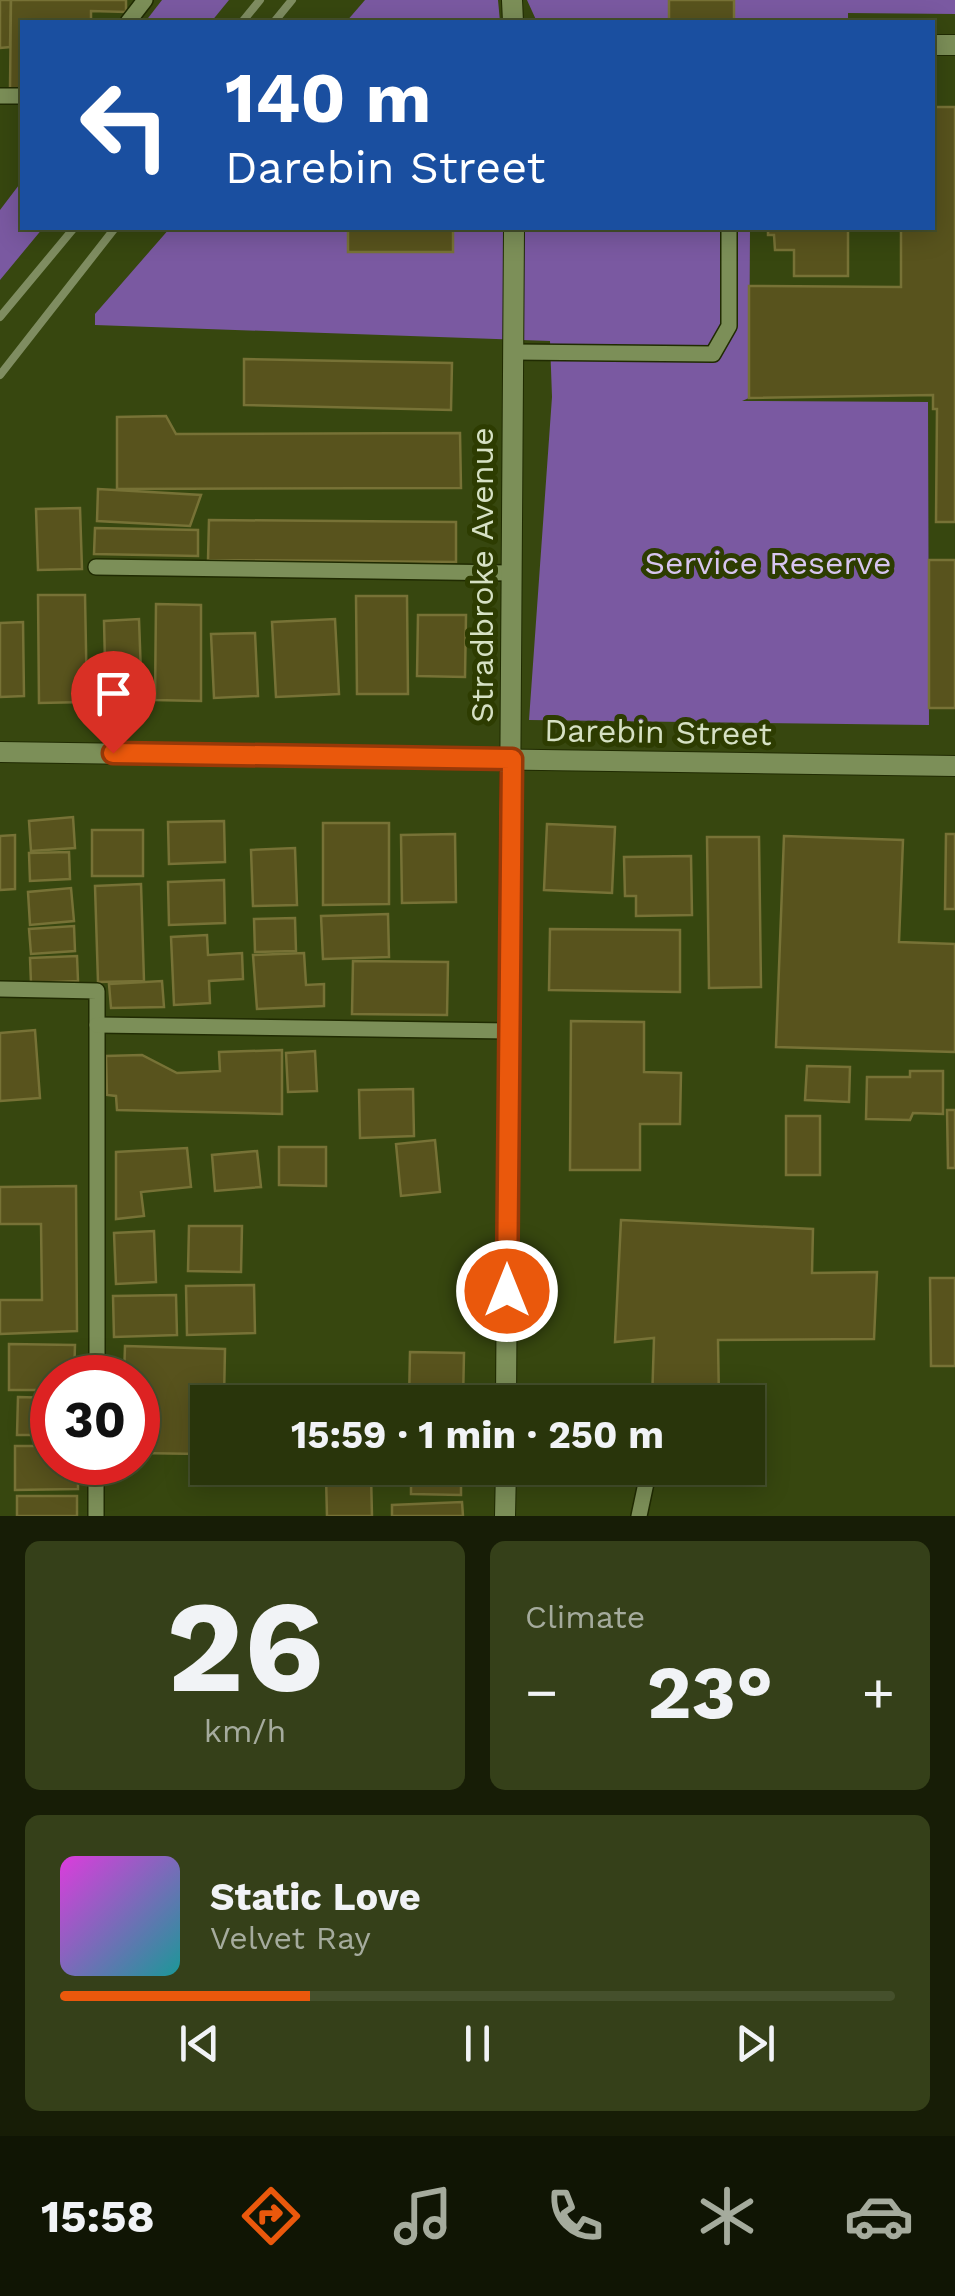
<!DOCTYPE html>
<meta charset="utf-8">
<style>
:root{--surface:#29350b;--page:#354019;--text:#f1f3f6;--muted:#a5ab9d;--line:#45502c;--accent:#ea580c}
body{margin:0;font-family:"Work Sans",sans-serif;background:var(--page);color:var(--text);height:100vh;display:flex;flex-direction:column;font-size:38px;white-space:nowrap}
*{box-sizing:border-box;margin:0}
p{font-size:32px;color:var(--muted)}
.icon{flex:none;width:55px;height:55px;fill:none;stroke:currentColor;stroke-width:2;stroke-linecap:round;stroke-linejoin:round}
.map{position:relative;height:1516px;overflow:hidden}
.side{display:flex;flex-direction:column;gap:25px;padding:25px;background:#171d06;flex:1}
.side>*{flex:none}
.top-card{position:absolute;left:20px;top:20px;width:915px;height:210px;border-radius:0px;box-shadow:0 5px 25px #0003,0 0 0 2px var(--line);background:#1a4fa0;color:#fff;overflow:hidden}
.speed{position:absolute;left:30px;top:1355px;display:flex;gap:20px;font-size:50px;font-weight:700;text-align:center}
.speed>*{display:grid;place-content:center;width:130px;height:130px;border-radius:50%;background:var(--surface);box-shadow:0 5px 25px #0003,0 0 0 2px var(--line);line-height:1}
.speed .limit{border:15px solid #d22;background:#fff;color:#111}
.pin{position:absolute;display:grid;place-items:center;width:85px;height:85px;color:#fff;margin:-102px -42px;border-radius:50% 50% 50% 0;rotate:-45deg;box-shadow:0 0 10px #0007}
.pin .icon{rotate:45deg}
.me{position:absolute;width:110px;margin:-55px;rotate:0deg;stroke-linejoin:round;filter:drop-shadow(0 0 8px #0008)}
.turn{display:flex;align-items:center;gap:35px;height:210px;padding:0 40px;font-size:45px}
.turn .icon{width:130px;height:130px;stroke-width:2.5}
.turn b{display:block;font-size:70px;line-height:85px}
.big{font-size:75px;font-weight:700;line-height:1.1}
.side .tile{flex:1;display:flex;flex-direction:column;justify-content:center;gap:15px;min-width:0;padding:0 35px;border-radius:15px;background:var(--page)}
.side .dial{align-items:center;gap:0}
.dial b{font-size:130px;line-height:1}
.song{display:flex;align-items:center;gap:30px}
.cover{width:120px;height:120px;border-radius:15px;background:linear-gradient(135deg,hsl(300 70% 55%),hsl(180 70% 35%))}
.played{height:10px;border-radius:5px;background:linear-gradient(90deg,var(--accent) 30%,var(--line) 30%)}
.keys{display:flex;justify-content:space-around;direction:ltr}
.heat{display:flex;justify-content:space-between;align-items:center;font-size:55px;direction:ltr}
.side .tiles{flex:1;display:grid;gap:25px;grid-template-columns:1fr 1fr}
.tile:last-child{grid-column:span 2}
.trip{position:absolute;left:190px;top:1385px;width:575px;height:100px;border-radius:0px;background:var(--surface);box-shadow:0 5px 25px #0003,0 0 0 2px var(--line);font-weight:700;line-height:100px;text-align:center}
.dock{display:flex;height:160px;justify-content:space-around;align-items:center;background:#101504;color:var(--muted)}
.dock .icon{width:70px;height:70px}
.dock .current{color:var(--accent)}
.dock b{font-size:45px;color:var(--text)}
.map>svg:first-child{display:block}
.green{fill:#7a59a1}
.building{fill:#58531d;stroke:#777236;stroke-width:2.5}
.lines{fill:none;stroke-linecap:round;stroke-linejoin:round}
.service-casing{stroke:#202b02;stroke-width:18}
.minor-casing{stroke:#202b02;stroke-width:22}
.service{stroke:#7c8f58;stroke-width:15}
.minor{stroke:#7c8f58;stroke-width:20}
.rail{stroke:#7f8d61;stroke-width:8}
.route-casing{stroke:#983908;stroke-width:25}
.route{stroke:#ea580c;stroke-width:18}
.labels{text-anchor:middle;stroke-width:10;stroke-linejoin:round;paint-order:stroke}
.park-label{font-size:32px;fill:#d7c5f0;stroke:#2d3c01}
.street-label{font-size:32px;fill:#d6e1c4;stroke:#2d3c01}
</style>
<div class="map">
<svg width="955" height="1516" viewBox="0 0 955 1516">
<rect width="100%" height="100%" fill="#37470f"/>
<g class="green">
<path d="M162,0h67l-18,22h-66z"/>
<path d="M365,0h133l2,22h-154z"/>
<path d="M527,0h428v14l-107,-1v9h-311z"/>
<path d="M22,181v47h21l-43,52v-70z"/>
<path d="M170,228h580l-1,170 -7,3 186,1 1,323 -400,-5 23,-323 -2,-56 -455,-16v-11z"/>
</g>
<g class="building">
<path d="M0,0h11l-1,47 -10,1z"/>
<path d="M11,0h115v12l-35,-1v11h-69v67h-12z"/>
<rect x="669" y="0" width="65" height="22"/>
<path d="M932,107h23v415h-19l1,-113h-4v-14l-184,3v-112l152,1v-59h31z"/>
<rect x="348" y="228" width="105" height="24"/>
<path d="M768,228h80v48h-54v-26h-19l-1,-15h-6z"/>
<path d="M244,359l208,4 -1,47 -207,-5z"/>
<path d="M166,416l10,18 284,-1 1,55 -344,1v-72z"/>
<path d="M98,489l103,6 -11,31 -93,-5z"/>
<path d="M80,508l2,61 -44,1 -2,-61z"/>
<path d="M209,520l247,2v40l-248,-2z"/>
<path d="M95,528l103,2v26l-104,-2z"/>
<rect x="929" y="560" width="26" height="148"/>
<path d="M38,595h47l2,107 -48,1z"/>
<path d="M356,596h51l1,98h-51z"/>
<path d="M156,604l45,1v96l-46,-1z"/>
<path d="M418,615h48l-1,62 -48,-1z"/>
<path d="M139,619l3,84 -36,1 -2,-83z"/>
<path d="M335,619l4,75 -63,3 -4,-75z"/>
<path d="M23,622l1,74 -24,1v-74z"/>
<path d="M255,633l3,63 -44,2 -3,-64z"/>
<path d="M73,817l2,31 -44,3 -2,-30z"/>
<path d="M224,821l1,41 -56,2 -1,-42z"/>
<path d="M323,823h66v81l-66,1z"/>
<path d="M547,824l68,3 -3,66 -68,-3z"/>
<rect x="92" y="830" width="51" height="46"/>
<path d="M455,834l1,68 -54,1 -1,-68z"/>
<path d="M946,834h9v75h-10z"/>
<path d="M15,835v54l-15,1v-54z"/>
<path d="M784,836l119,4 -4,102 56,2v108l-179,-5z"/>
<path d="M707,837h52l2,150 -52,1z"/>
<path d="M295,848l2,57 -44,1 -2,-56z"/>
<path d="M69,852l1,27 -40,2 -1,-28z"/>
<path d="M691,856l1,59 -56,1v-20h-11l-1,-39z"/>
<path d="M224,880l1,43 -56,2 -1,-43z"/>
<path d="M141,884l3,97 -46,1 -3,-96z"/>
<path d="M71,888l3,33 -44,4 -2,-33z"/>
<path d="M388,914l1,43 -66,2 -2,-43z"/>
<path d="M295,918l1,33 -41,1 -1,-33z"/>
<path d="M74,926l1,25 -44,3 -2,-25z"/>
<path d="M550,929l130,1v62l-131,-2z"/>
<path d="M207,935l1,20 34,-2 1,26 -34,2 1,22 -36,2 -3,-68z"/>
<path d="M304,953l2,32 18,-1v22l-67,3 -4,-54z"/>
<path d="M77,956l1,25 -47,2 -1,-25z"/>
<path d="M353,961l95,1 -1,53 -95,-1z"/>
<path d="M162,981l2,26 -53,1 -2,-24z"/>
<path d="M571,1021l73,1v50l37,1 -1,51h-40v46h-70z"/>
<path d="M35,1030l5,68 -40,3v-68z"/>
<path d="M282,1050v64l-165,-4 -1,-14 -9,-1 -1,-39 36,-1 35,18 43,-2 -1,-19z"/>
<path d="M315,1051l2,40 -29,1 -2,-39z"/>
<path d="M807,1066l43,1 -1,35 -44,-2z"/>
<path d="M910,1071h33v43l-30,-1 -3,7 -44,-1 1,-42h43z"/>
<path d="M413,1089l1,47 -54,2 -1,-48z"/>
<path d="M947,1110h8v58h-7z"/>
<rect x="786" y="1116" width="34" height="59"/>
<path d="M435,1140l5,52 -39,4 -5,-52z"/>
<path d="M279,1147h47v39l-47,-1z"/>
<path d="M187,1148l4,39 -50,5 3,24 -28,3v-67z"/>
<path d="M257,1151l4,36 -46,4 -3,-36z"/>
<path d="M76,1186l1,145 -77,3v-34h42l-1,-76h-41v-37z"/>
<path d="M621,1220l192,9 -1,44 65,-1 -3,67 -156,1 1,62h-67l2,-64 -39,4z"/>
<path d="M189,1226h53l-1,46 -53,-1z"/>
<path d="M154,1231l2,51 -40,2 -2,-51z"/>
<path d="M930,1278h25v88h-24z"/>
<path d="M254,1285l1,48 -68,2 -1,-49z"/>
<path d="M176,1295l1,40 -63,2 -1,-41z"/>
<path d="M9,1344l66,1 -1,33h-22v12h-43z"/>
<path d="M125,1346l100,3 -1,50 -22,-1 -1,56 -63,-1 2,-63 -2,-12h-14z"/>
<path d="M410,1352l54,1 -1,49h-54z"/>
<path d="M18,1397l34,1v37h-35z"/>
<path d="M15,1446h37v16h26v27l-63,1z"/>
<path d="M255,1468h36v10l-36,2z"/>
<path d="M411,1468h50v27l-50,-1z"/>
<path d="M371,1475l1,41h-45l-1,-40z"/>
<rect x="17" y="1496" width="60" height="20"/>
<path d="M462,1502l1,14h-71v-11z"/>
</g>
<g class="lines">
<g class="service-casing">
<g id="service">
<path d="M128,22l17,-22"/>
<path d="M0,96h22"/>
<path d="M513,352l200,2 16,-28v-98"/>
<path d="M96,567l416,6"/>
<path d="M0,989l97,2v387"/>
<path d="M97,1025l412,6"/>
<path d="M96,1516v-54"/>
<path d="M639,1516l7,-33 11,-15"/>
</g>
</g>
<g class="minor-casing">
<g id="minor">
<path d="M512,0l1,22"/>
<path d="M932,45h23"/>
<path d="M0,752l955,14"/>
<path d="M506,1402l8,-1174"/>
<path d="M505,1516l1,-48"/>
</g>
</g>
<use href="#service" class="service"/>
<use href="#minor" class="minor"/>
<g class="rail">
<path d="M242,22l18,-22"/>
<path d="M274,22l18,-22"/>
<path d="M0,317l74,-89"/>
<path d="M0,375l115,-147"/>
</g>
</g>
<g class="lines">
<g class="route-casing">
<path id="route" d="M113,753l399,6 -5,532"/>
</g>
<use href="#route" class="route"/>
</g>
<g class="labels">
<g class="park-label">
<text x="768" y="574">Service Reserve</text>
</g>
<g class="street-label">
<text transform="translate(482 575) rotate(-90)" y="11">Stradbroke Avenue</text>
<text transform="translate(658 732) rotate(1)" y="11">Darebin Street</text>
</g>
</g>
</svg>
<div class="speed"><div class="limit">30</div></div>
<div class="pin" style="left:113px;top:753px;background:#d93025"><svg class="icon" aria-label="arrive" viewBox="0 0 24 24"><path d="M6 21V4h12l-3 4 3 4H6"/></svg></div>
<svg class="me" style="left:507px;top:1291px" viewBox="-20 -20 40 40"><circle r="17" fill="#ea580c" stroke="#fff" stroke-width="3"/><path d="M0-11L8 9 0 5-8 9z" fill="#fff"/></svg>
<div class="trip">15:59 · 1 min · 250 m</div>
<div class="top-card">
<div class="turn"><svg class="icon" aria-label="left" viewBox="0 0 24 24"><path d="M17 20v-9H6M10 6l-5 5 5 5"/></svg><div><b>140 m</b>Darebin Street</div></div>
</div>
</div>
<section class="side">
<div class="tiles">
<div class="tile dial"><b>26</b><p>km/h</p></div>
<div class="tile"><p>Climate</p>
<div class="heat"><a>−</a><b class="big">23°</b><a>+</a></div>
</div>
<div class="tile">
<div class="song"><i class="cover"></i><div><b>Static Love</b><p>Velvet Ray</p></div></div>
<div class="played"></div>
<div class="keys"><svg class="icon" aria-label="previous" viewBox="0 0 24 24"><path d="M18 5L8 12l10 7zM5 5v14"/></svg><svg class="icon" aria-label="pause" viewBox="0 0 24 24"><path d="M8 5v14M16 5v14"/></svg><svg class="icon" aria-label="next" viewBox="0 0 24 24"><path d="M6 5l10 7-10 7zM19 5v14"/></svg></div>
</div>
</div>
</section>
<nav class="dock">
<b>15:58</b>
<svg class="icon current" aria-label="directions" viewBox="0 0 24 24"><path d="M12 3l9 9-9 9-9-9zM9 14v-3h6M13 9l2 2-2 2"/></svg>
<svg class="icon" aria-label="music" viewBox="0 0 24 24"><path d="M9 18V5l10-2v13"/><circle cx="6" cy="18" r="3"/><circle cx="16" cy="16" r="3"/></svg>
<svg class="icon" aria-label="phone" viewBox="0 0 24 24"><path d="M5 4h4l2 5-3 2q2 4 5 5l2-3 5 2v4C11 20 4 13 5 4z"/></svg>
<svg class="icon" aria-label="climate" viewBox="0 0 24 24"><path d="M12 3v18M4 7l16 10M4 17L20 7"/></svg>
<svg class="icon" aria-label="car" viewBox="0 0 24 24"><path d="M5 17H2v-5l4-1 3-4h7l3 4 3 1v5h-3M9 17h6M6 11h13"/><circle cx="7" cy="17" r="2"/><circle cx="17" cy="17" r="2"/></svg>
</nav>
